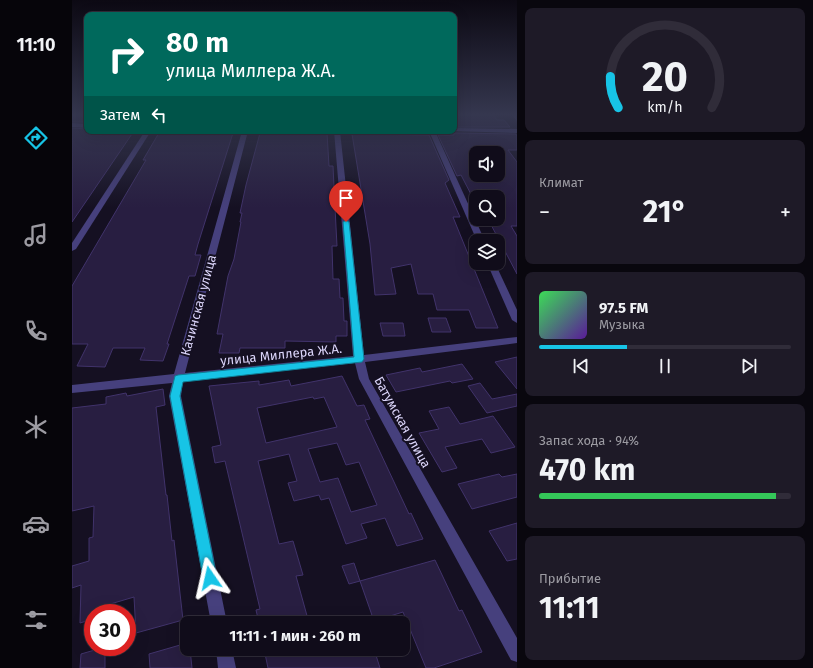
<!DOCTYPE html>
<html lang="ru">
<meta charset="utf-8">
<style>
:root{--surface:#100c1a;--page:#1e1a27;--text:#f1f3f6;--muted:#9c9ba2;--line:#302c39;--accent:#17c4e6}
body{margin:0;font-family:"Fira Sans",sans-serif;background:var(--page);color:var(--text);height:100vh;display:flex;flex-direction:column;font-size:15px;white-space:nowrap}
*{box-sizing:border-box;margin:0}
p{font-size:13px;color:var(--muted)}
.icon{flex:none;width:22px;height:22px;fill:none;stroke:currentColor;stroke-width:2;stroke-linecap:round;stroke-linejoin:round}
.map{position:relative;flex:1;overflow:hidden}
.side{display:flex;flex-direction:column;gap:8px;padding:8px;background:#09070e;width:296px}
.side>*{flex:none}
.guide{position:absolute;left:12px;top:12px;width:373px;height:122px;border-radius:8px;box-shadow:0 4px 16px #0002,0 0 0 1px var(--line);background:#00695c;color:#fff;overflow:hidden}
.fabs{position:absolute;left:397px;top:146px;display:grid;gap:8px}
.fabs a{display:grid;place-items:center;width:36px;height:36px;border-radius:8px;background:var(--surface);box-shadow:0 4px 16px #0002,0 0 0 1px var(--line);font-size:20px}
.speed{position:absolute;left:12px;top:604px;display:flex;gap:8px;font-size:20px;font-weight:700;text-align:center}
.speed>*{display:grid;place-content:center;width:52px;height:52px;border-radius:50%;background:var(--surface);box-shadow:0 4px 16px #0002,0 0 0 1px var(--line);line-height:1}
.speed .limit{border:6px solid #d22;background:#fff;color:#111}
.pin{position:absolute;display:grid;place-items:center;width:34px;height:34px;color:#fff;margin:-41px -17px;border-radius:50% 50% 50% 0;rotate:-45deg;box-shadow:0 0 4px #0007}
.pin .icon{rotate:45deg}
.me{position:absolute;width:44px;margin:-22px;rotate:349deg;stroke-linejoin:round;filter:drop-shadow(0 0 3px #0008)}
.turn{display:flex;align-items:center;gap:14px;height:84px;padding:0 16px;font-size:18px}
.turn .icon{width:52px;height:52px;stroke-width:2.5}
.turn b{display:block;font-size:28px;line-height:34px}
.then{display:flex;align-items:center;height:38px;padding:0 16px;background:#0003;gap:8px;font-size:15px}
.big{font-size:30px;font-weight:700;line-height:1.1}
.side .card{flex:1;display:flex;flex-direction:column;justify-content:center;gap:6px;min-width:0;padding:0 14px;border-radius:8px;background:var(--page)}
.side .dial{align-items:center;gap:0}
.dial svg{height:104px;overflow:visible;fill:none;stroke:var(--line);stroke-width:7;stroke-linecap:round;text-anchor:middle}
.dial text{fill:var(--text);stroke:none}
.song{display:flex;align-items:center;gap:12px}
.cover{width:48px;height:48px;border-radius:6px;background:linear-gradient(135deg,hsl(130 70% 55%),hsl(270 70% 35%))}
.played{height:4px;border-radius:2px;background:linear-gradient(90deg,var(--accent) 35%,var(--line) 35%)}
.keys{display:flex;justify-content:space-around;direction:ltr}
.heat{display:flex;justify-content:space-between;align-items:center;font-size:22px;direction:ltr}
.charge{height:6px;border-radius:3px;background:linear-gradient(90deg,#34c759 94%,var(--line) 0)}
.trip{position:absolute;left:108px;top:616px;width:230px;height:40px;border-radius:8px;background:var(--surface);box-shadow:0 4px 16px #0002,0 0 0 1px var(--line);font-weight:700;line-height:40px;text-align:center}
main{display:flex;flex:1;min-height:0}
.tab-bar{display:flex;flex-direction:column;width:72px;justify-content:space-around;align-items:center;background:#06050a;color:var(--muted)}
.tab-bar .icon{width:28px;height:28px}
.tab-bar .selected{color:var(--accent)}
.tab-bar b{font-size:18px;color:var(--text)}
.map>svg:first-child{display:block}
.building{fill:#281e41;stroke:#41336b;fill-rule:evenodd}
.lines{fill:none;stroke-linecap:round;stroke-linejoin:round}
.minor{fill:#46407d;fill-rule:evenodd}
.route{fill:#17c4e6;stroke:#0f7f96}
.labels{text-anchor:middle;stroke-width:4;stroke-linejoin:round;paint-order:stroke}
.street-label{font-size:13px;fill:#dcd6fb;stroke:#151022}
</style>
<main>
<nav class="tab-bar">
<b>11:10</b>
<svg class="icon selected" aria-label="directions" viewBox="0 0 24 24"><path d="M12 3l9 9-9 9-9-9zM9 14v-3h6M13 9l2 2-2 2"/></svg>
<svg class="icon" aria-label="music" viewBox="0 0 24 24"><path d="M9 18V5l10-2v13"/><circle cx="6" cy="18" r="3"/><circle cx="16" cy="16" r="3"/></svg>
<svg class="icon" aria-label="phone" viewBox="0 0 24 24"><path d="M5 4h4l2 5-3 2q2 4 5 5l2-3 5 2v4C11 20 4 13 5 4z"/></svg>
<svg class="icon" aria-label="climate" viewBox="0 0 24 24"><path d="M12 3v18M4 7l16 10M4 17L20 7"/></svg>
<svg class="icon" aria-label="car" viewBox="0 0 24 24"><path d="M5 17H2v-5l4-1 3-4h7l3 4 3 1v5h-3M9 17h6M6 11h13"/><circle cx="7" cy="17" r="2"/><circle cx="17" cy="17" r="2"/></svg>
<svg class="icon" aria-label="filters" viewBox="0 0 24 24"><path d="M4 7h16M4 17h16"/><circle cx="9" cy="7" r="2"/><circle cx="15" cy="17" r="2"/></svg>
</nav>
<div class="map">
<svg width="445" height="668" viewBox="0 0 445 668">
<rect width="100%" height="100%" fill="#151022"/>
<g class="building">
<path d="M382,114h39l4,6h7l6,7h-56z"/>
<rect x="0" y="116" width="15" height="6"/>
<path d="M0,128l15,1v2h47l-62,91z"/>
<path d="M88,131l73,2 -35,111 -3,11h6l-6,21h-6l-22,68h2l-6,17 -23,-1 5,-12h-32l-8,19 -28,-1 11,-22h-16v-58l74,-126h-3z"/>
<path d="M200,131l55,2 2,33h4l3,61 1,19h-5l1,33h6l1,19h3l1,23h3v15h-11v6l-51,-1v7h-45l-1,5h-20l4,-19h-6l11,-58 6,-17 7,-37h-1l2,-9h-2l6,-28 14,-52h12z"/>
<path d="M382,133l62,1 1,2v14h-9l9,12v64h-6l6,10v38l-29,-55h10v-22h-21l-1,-2v9l-15,-29 -4,1 -19,-41h16zM404,153h22v22h-22z"/>
<path d="M280,134l77,1 20,45 -4,3 15,34h-7l45,111h-22l-7,-18h-32l-4,-16h-15l-7,-30 -20,4 5,26 -21,1 -5,-51z"/>
<path d="M356,318h18l5,14h-19z"/>
<path d="M308,323h23l2,13h-22z"/>
<path d="M445,357v32l-22,-27z"/>
<path d="M390,364l11,15 -21,4 -2,-2 -54,11 -10,-17 34,-7 2,4z"/>
<path d="M270,376l15,30 7,-1 6,14 -5,1 44,94 2,-1 12,26 -26,7 -12,-28 -24,6 6,14 -21,6 -17,-46 -8,2 -2,-5 -25,6 -6,-18 9,-2 -8,-27 -31,7 21,83 14,-3 10,34 -7,1 13,47h-50l-3,-13 4,-1 -35,-148 -10,2 -3,-16 9,-2 -12,-59 50,-5v4l30,-5 2,6zM241,397l1,2 10,-2 13,30 -71,16 -9,-35zM265,443l9,22 13,-3 18,43 -26,7 -13,-34 -18,4 -12,-33z"/>
<path d="M408,383l12,16 25,-5v12l-30,7 -19,-27z"/>
<path d="M91,389l2,16 -9,2 10,88h1l5,46 2,-1 9,80 -47,13 -2,-36 -27,8v8h-14v6l-13,4 1,-38 -9,3v-22l17,-5v-23l4,-1 1,-31 -22,5v-103l34,-4v-7l20,-4 1,3z"/>
<path d="M377,407l11,17 33,-8 22,31 -24,6 -9,-14 -37,8 12,21 -15,4 -23,-39 20,-4 -10,-18z"/>
<path d="M427,474l3,3 15,-3v23l-45,12 -14,-25z"/>
<path d="M445,523v36l-10,2 -18,-30z"/>
<path d="M363,560l24,51 3,-1 20,42 -48,16h-8l-23,-56 -29,9 -14,-40z"/>
<path d="M282,563l6,18 -11,3 -7,-18z"/>
<path d="M115,643v6h3l2,19h-42l-1,-14z"/>
<path d="M33,647v21h-25l1,-14z"/>
<path d="M192,649h110l6,19h-112z"/>
</g>
<g class="lines">
<g class="minor">
<path d="M439,114h5l1,7z"/>
<path d="M0,123l15,1v4l-15,-1z"/>
<path d="M382,128l63,1v4l-65,-2h2z"/>
<path d="M73,131h6l-75,118 -4,2v-8z"/>
<path d="M170,131h6l-63,242 168,-17 -19,-225h6l24,224 153,-18v6l-152,19 4,17 148,259v24l-6,-2 -152,-281 -4,-16 -172,18 -2,15 46,227h-16l-42,-227 3,-13 -100,10v-8l102,-11z"/>
<path d="M357,131h6l50,110h-8z"/>
<path d="M415,263h8l22,47v13l-5,-3z"/>
<path d="M144,649h16l4,19h-18z"/>
</g>
</g>
<linearGradient id="sky" x2="0" y2="1"><stop stop-color="#0c0913"/><stop offset="0.55" stop-color="#35374f"/><stop offset="1" stop-color="#35374f" stop-opacity="0"/></linearGradient>
<rect width="445" height="208" fill="url(#sky)"/>
<path class="route" d="M274,220l3,2 15,137 -2,3 -179,20 -3,14 37,182 -2,4 -5,2 -5,-2 -2,-4 -33,-182 5,-20 3,-1 176,-18 -11,-135z"/>
<g class="labels">
<g class="street-label">
<text transform="translate(126 305) rotate(-75)" y="5">Качинская улица</text>
<text transform="translate(209 354) rotate(-6)" y="5">улица Миллера Ж.А.</text>
<text transform="translate(331 422) rotate(61)" y="5">Батумская улица</text>
</g>
</g>
</svg>
<div class="fabs">
<a><svg class="icon" aria-label="sound" viewBox="0 0 24 24"><path d="M4 9h4l5-4v14l-5-4H4zM17 9q2 3 0 6"/></svg></a>
<a><svg class="icon" aria-label="search" viewBox="0 0 24 24"><circle cx="10" cy="10" r="6"/><path d="M15 15l6 6"/></svg></a>
<a><svg class="icon" aria-label="layers" viewBox="0 0 24 24"><path d="M12 4l9 5-9 5-9-5zM3 14l9 5 9-5"/></svg></a>
</div>
<div class="speed"><div class="limit">30</div></div>
<div class="pin" style="left:274px;top:222px;background:#d93025"><svg class="icon" aria-label="arrive" viewBox="0 0 24 24"><path d="M6 21V4h12l-3 4 3 4H6"/></svg></div>
<svg class="me" style="left:138px;top:578px" viewBox="-20 -20 40 40"><path d="M0-17L14 15 0 8-14 15z" fill="#17c4e6" stroke="#fff" stroke-width="4"/></svg>
<div class="trip">11:11 · 1 мин · 260 m</div>
<div class="guide">
<div class="turn"><svg class="icon" aria-label="right" viewBox="0 0 24 24"><path d="M7 20v-9h11M14 6l5 5-5 5"/></svg><div><b>80 m</b>улица Миллера Ж.А.</div></div>
<div class="then">Затем<svg class="icon" aria-label="left" viewBox="0 0 24 24"><path d="M17 20v-9H6M10 6l-5 5 5 5"/></svg></div>
</div>
</div>
<section class="side">
<div class="card dial"><svg viewBox="0 0 100 80">
<path d="M14 69A42 42 0 1 1 86 69"/>
<path d="M14 69A42 42 0 0 1 8 45" stroke="#17c4e6"/>
<text x="50" y="56" font-size="32" font-weight="700">20</text>
<text x="50" y="72" font-size="11">km/h</text>
</svg></div>
<div class="card"><p>Климат</p>
<div class="heat"><a>−</a><b class="big">21°</b><a>+</a></div>
</div>
<div class="card">
<div class="song"><i class="cover"></i><div><b>97.5 FM</b><p>Музыка</p></div></div>
<div class="played"></div>
<div class="keys"><svg class="icon" aria-label="previous" viewBox="0 0 24 24"><path d="M18 5L8 12l10 7zM5 5v14"/></svg><svg class="icon" aria-label="pause" viewBox="0 0 24 24"><path d="M8 5v14M16 5v14"/></svg><svg class="icon" aria-label="next" viewBox="0 0 24 24"><path d="M6 5l10 7-10 7zM19 5v14"/></svg></div>
</div>
<div class="card"><p>Запас хода · 94%</p><b class="big">470 km</b><div class="charge"></div></div>
<div class="card"><p>Прибытие</p><b class="big">11:11</b></div>
</section>
</main>
